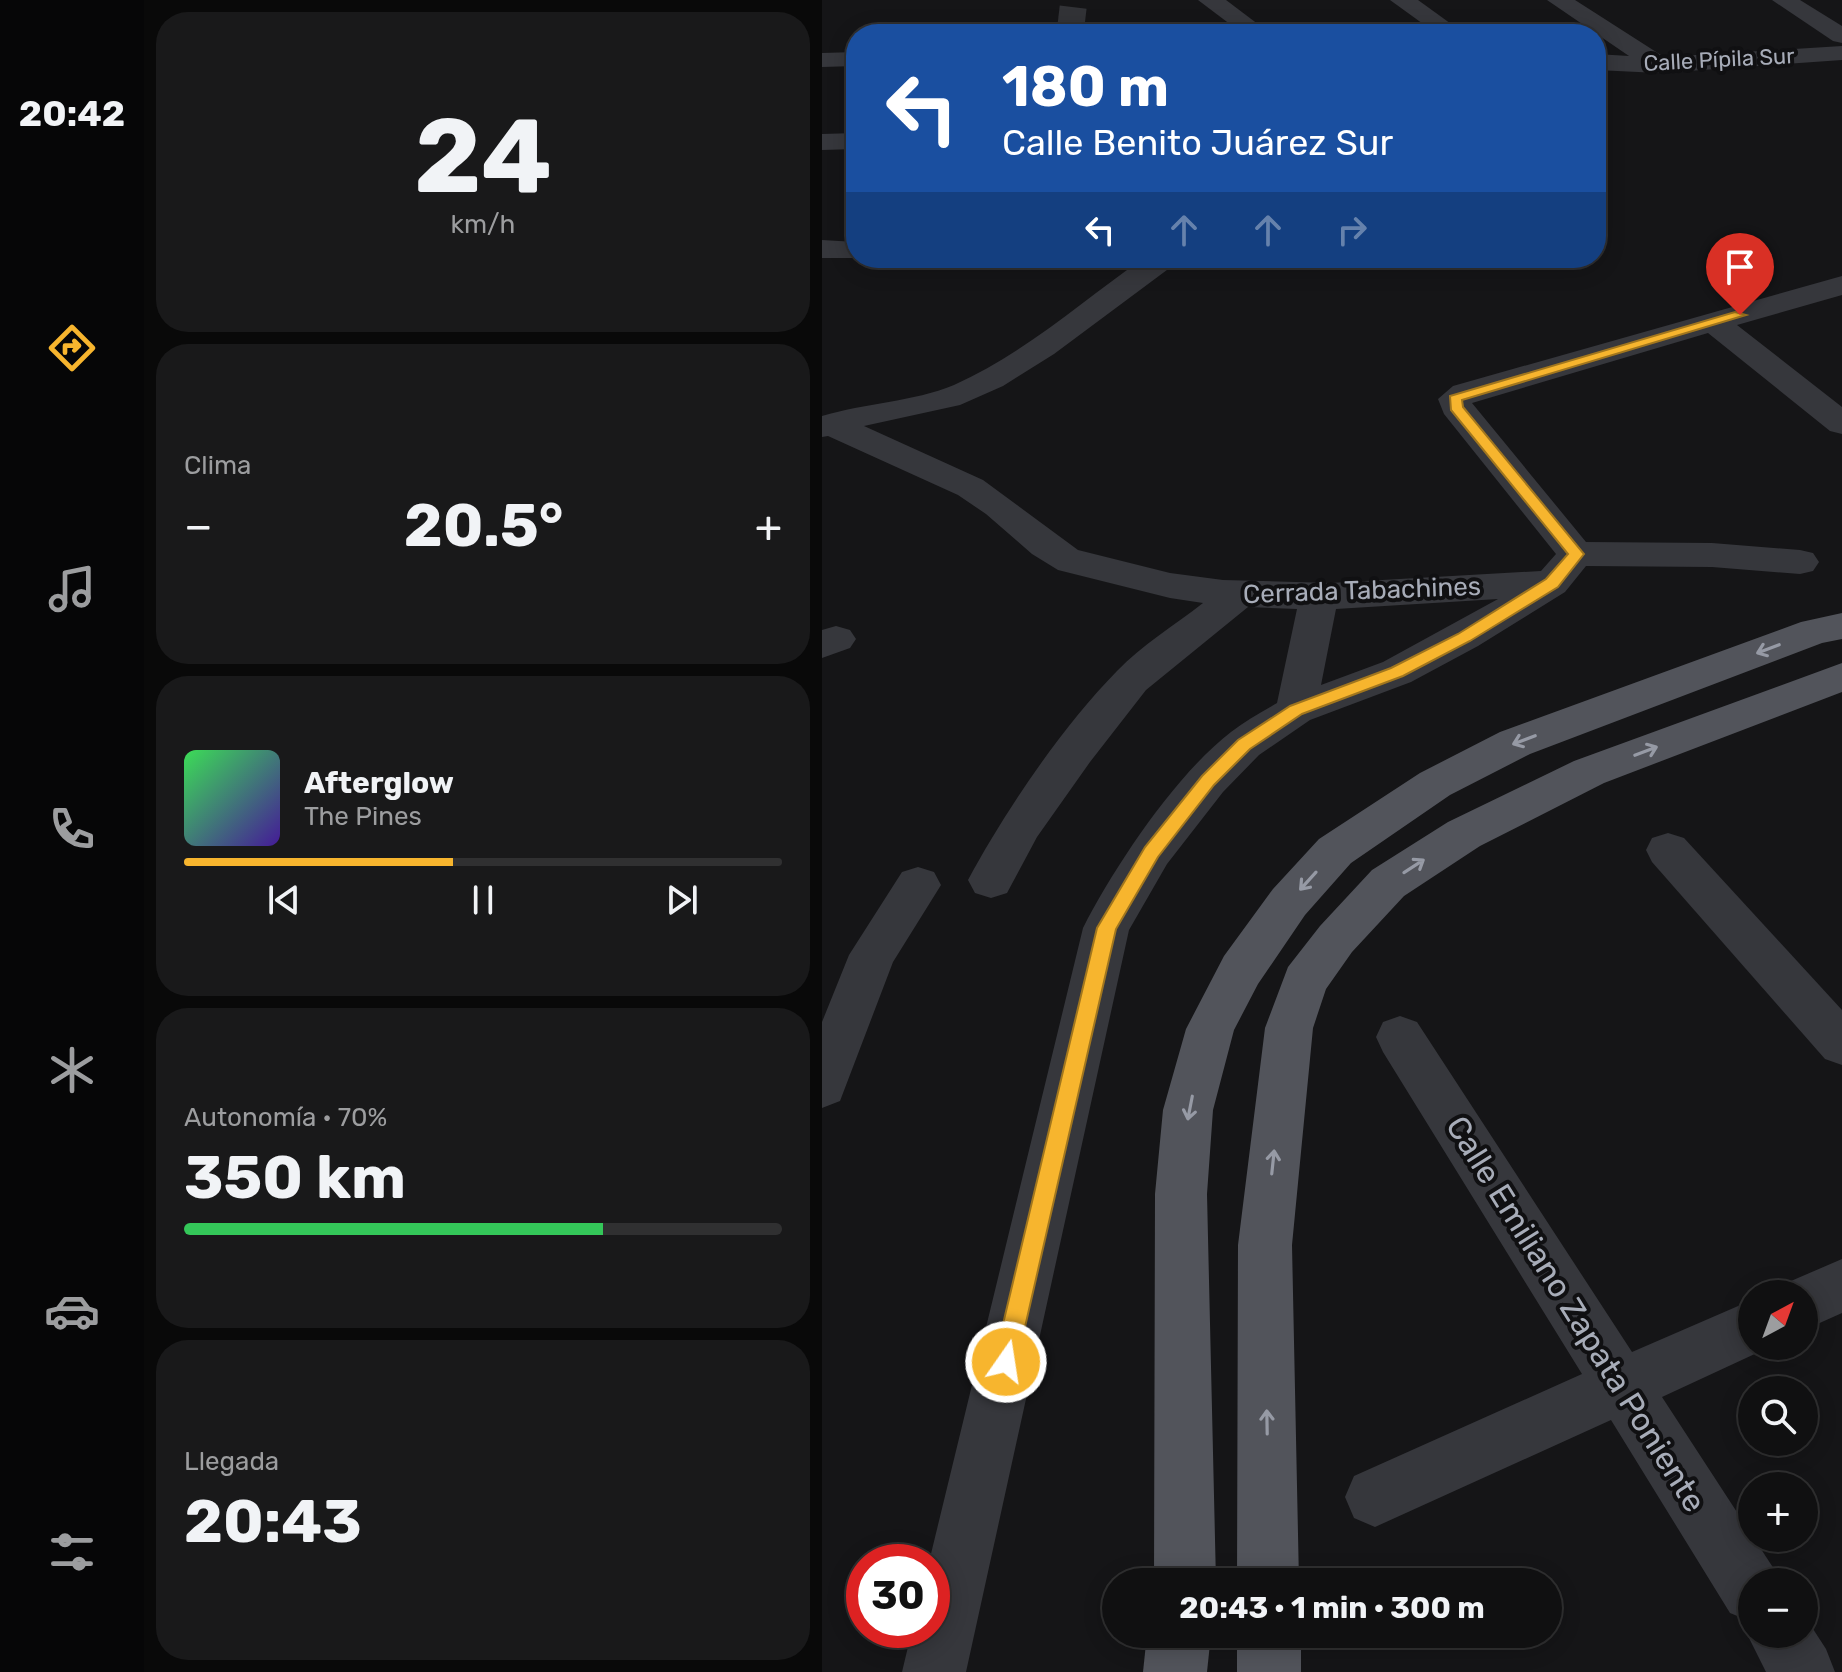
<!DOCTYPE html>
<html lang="es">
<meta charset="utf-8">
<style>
:root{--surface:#101011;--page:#19191a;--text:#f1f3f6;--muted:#9c9d9f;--line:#303031;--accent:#f7b52e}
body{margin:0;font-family:Rubik,sans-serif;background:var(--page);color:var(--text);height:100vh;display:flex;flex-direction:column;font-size:30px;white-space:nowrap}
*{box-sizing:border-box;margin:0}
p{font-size:26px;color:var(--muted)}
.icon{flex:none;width:44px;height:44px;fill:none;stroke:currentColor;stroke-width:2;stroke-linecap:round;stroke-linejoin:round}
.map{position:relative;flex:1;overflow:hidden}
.side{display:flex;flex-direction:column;gap:12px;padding:12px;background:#090909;width:678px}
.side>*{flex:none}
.banner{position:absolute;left:24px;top:24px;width:760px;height:244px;border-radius:32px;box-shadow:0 4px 20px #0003,0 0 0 2px var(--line);background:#1a4fa0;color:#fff;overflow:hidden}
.needle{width:52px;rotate:41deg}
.tools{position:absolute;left:916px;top:1280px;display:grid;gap:16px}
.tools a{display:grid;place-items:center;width:80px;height:80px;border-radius:50%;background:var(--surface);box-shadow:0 4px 20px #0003,0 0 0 2px var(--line);font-size:40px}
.speed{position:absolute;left:24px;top:1544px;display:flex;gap:16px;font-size:40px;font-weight:700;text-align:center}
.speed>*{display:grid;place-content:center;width:104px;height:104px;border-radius:50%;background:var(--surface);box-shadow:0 4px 20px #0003,0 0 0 2px var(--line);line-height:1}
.speed .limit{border:12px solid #d22;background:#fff;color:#111}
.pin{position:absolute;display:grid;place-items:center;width:68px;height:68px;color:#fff;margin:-82px -34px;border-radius:50% 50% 50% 0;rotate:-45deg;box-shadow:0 0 8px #0007}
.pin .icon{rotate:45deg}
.me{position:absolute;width:88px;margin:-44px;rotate:13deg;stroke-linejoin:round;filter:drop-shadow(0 0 6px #0008)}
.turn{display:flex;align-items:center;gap:28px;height:168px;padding:0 24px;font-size:36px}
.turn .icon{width:104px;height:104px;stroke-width:2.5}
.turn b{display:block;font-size:56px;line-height:68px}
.lanes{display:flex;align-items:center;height:76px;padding:0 24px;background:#0003;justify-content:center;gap:40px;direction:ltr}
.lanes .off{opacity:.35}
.big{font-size:60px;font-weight:700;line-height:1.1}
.side .widget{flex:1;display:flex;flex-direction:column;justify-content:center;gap:12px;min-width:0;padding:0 28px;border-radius:32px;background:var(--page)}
.side .dial{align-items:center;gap:0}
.dial b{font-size:104px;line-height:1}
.song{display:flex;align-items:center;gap:24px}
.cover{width:96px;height:96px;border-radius:12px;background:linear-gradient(135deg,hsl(130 70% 55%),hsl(260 70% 35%))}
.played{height:8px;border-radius:4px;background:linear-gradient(90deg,var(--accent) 45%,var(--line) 45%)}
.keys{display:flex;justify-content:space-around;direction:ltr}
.heat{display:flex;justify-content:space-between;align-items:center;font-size:44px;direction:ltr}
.charge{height:12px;border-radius:6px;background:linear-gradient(90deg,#34c759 70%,var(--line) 0)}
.trip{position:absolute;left:280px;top:1568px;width:460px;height:80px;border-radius:40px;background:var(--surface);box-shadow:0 4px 20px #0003,0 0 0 2px var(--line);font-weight:700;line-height:80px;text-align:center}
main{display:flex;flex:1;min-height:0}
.menu{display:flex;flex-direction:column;width:144px;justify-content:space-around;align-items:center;background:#060607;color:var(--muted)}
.menu .icon{width:56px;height:56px}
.menu .on{color:var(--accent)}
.menu b{font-size:36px;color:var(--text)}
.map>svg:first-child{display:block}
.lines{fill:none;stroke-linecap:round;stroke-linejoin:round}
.minor-tunnel{stroke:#323337;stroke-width:27;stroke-dasharray:27 13;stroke-linecap:butt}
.minor{fill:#36373c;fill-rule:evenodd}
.primary{fill:#52545b;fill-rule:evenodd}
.oneway{stroke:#969aa5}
.route{fill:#f7b52e;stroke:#a1761e;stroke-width:2}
.labels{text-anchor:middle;stroke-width:8;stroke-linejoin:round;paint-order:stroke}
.far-street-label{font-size:22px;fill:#a7acb8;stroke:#101012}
.street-label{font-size:26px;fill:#a7acb8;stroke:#101012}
.near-street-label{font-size:32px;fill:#a7acb8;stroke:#101012}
</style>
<main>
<nav class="menu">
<b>20:42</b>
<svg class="icon on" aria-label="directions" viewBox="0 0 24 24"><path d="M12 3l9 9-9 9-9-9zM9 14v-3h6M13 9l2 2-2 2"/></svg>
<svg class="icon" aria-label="music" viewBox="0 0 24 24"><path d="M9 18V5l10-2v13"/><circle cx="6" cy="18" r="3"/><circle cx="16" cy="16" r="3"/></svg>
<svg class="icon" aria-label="phone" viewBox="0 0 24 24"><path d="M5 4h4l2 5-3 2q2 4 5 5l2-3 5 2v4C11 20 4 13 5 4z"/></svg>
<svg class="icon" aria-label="climate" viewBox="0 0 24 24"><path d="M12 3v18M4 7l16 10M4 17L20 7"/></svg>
<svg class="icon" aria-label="car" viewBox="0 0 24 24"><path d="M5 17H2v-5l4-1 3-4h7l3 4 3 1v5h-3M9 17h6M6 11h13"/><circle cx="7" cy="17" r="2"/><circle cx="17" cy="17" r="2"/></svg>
<svg class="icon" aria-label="filters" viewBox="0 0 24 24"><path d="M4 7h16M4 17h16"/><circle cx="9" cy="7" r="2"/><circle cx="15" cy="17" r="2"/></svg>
</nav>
<section class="side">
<div class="widget dial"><b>24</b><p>km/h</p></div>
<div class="widget"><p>Clima</p>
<div class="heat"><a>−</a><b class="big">20.5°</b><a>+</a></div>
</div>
<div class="widget">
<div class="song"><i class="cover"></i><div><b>Afterglow</b><p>The Pines</p></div></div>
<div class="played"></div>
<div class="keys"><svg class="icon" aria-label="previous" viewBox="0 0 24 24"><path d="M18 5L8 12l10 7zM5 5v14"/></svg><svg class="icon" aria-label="pause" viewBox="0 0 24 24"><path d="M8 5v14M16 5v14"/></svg><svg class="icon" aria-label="next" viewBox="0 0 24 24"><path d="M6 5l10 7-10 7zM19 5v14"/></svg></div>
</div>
<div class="widget"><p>Autonomía · 70%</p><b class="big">350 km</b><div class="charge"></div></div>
<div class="widget"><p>Llegada</p><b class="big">20:43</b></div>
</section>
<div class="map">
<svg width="1020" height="1672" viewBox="0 0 1020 1672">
<rect width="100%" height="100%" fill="#151517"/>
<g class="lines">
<path class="minor-tunnel" d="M248,34l4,-34"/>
<g class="minor">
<path d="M376,0h28l45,34h-28z"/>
<path d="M568,0h28l47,34h-28z"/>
<path d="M725,0h28l89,57 178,-11v14l-183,13 -63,-3v-16l33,2z"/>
<path d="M950,0h28l42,26v17l-9,-2z"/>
<path d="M34,52v14l-34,1v-14z"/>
<path d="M34,133v16l-34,1v-16z"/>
<path d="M0,240l34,2v16h8h-42z"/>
<path d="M322,258h35l-4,6 -121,90 -51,32 -43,19 -96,21 119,54 95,70 92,23 53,7 107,3 211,-12 15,-17 -112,-140 -6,-15 15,-13 389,-110v19l-105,30 105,82v27l-12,-3 -122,-98 -236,70 114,139 126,1 88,7 13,3 6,9 -6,9 -13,3 -88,-7 -126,-1 -21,26 -87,54 -67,36 -101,38 -51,35 -36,37 -56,72 -38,66 -163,742h-64l10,-42h20v-68h-3l154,-634c31,-61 93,-154 148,-196 14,-11 31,-20 46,-29l20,-94 -49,-2 -102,83 -56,72 -53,75 -30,56 -16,5 -16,-5 -7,-13c37,-69 94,-153 149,-209 25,-26 58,-46 86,-68l-33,-5 -112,-28 -26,-16 -46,-40 -28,-19 -130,-59 -6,1v-21c43,-13 91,-14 132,-31 70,-31 128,-84 190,-127zM676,599l-115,63 -62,23 15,-76z"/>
<path d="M14,626l14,4 6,9 -6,9 -28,10v-28z"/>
<path d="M846,833l16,5 158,172v55l-17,-6 -173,-197 -6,-12 6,-12z"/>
<path d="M96,867l16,5 7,13 -48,77 -53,139 -18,7v-86l27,-67 53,-83z"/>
<path d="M578,1016l17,6 215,330 120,-52v46h20l-110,51 112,172 6,13h-28v40l-22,-9 -119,-193 -236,107 -21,-9 -9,-21 9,-21 228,-102 -199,-322 -7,-15 7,-15z"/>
<path d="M1020,1259v54l-38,17v-36h-24l4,-10z"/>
<path d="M982,1615l22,34 9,23h-69l-19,-38 5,-12v12h52z"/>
</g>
<g class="primary">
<path d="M1020,613v26l-20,4 -292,111 -80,41 -99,68 -46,52 -47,69 -24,46 -21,80 -6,84 9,388h-62l1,-388 8,-84 23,-81 38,-73 49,-67 46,-50 101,-66 80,-41 301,-110z"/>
<path d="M1020,663v29l-238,91 -124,63 -76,50 -52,56 -26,37 -13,39 -21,217 7,337h-62l1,-337 27,-217 23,-61 32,-41 52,-56 76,-48 126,-61z"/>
<path d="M325,1634h64l-4,38h-64z"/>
<rect x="415" y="1634" width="64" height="38"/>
</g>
</g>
<defs><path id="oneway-shaft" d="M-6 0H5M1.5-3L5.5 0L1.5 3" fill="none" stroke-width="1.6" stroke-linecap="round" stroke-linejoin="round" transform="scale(2)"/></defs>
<g class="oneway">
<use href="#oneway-shaft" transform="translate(946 649) rotate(159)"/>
<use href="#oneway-shaft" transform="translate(702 740) rotate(159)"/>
<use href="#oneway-shaft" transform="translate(824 751) rotate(-21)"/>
<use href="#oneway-shaft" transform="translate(592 866) rotate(-33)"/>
<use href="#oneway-shaft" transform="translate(486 881) rotate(132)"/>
<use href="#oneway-shaft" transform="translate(368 1108) rotate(101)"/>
<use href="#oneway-shaft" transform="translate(451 1162) rotate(-84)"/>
<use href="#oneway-shaft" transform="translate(445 1422) rotate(-91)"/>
</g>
<path class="route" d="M913,312l11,3 -284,85 1,7 121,147 -26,33 -88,54 -67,35 -101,38 -52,35 -36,36 -56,72 -42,72 -99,433 -3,8 -8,4 -9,-4 -3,-8 103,-434 48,-81 57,-71 36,-36 52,-34 101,-38 67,-34 88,-55 22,-25 -117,-144 -1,-14z"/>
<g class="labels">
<g class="far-street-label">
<text transform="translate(897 59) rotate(-3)" y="8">Calle Pípila Sur</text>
</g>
<g class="street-label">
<text transform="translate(540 590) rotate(-2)" y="9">Cerrada Tabachines</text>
</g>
<g class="near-street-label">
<text transform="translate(754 1314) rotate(58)" y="11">Calle Emiliano Zapata Poniente</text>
</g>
</g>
</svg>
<div class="tools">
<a><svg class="needle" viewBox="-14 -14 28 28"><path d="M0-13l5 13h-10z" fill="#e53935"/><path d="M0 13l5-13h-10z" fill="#9c9d9f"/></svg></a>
<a><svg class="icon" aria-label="search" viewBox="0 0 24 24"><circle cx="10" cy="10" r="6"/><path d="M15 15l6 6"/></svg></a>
<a>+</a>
<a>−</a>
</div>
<div class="speed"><div class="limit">30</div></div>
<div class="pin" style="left:918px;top:315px;background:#d93025"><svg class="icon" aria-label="arrive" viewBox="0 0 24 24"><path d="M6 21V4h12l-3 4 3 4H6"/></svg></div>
<svg class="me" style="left:184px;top:1362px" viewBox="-20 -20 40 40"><circle r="17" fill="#f7b52e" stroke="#fff" stroke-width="3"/><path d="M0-11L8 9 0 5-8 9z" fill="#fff"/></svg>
<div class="trip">20:43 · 1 min · 300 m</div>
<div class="banner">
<div class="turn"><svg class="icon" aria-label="left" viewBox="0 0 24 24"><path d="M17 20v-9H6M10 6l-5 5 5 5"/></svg><div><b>180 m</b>Calle Benito Juárez Sur</div></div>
<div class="lanes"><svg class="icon" aria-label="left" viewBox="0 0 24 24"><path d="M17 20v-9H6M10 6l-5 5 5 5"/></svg><svg class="icon off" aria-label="ahead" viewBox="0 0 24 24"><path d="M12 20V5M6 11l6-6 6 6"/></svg><svg class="icon off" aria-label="ahead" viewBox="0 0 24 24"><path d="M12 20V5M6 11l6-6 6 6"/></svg><svg class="icon off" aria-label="right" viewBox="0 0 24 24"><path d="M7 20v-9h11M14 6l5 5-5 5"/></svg></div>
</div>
</div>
</main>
